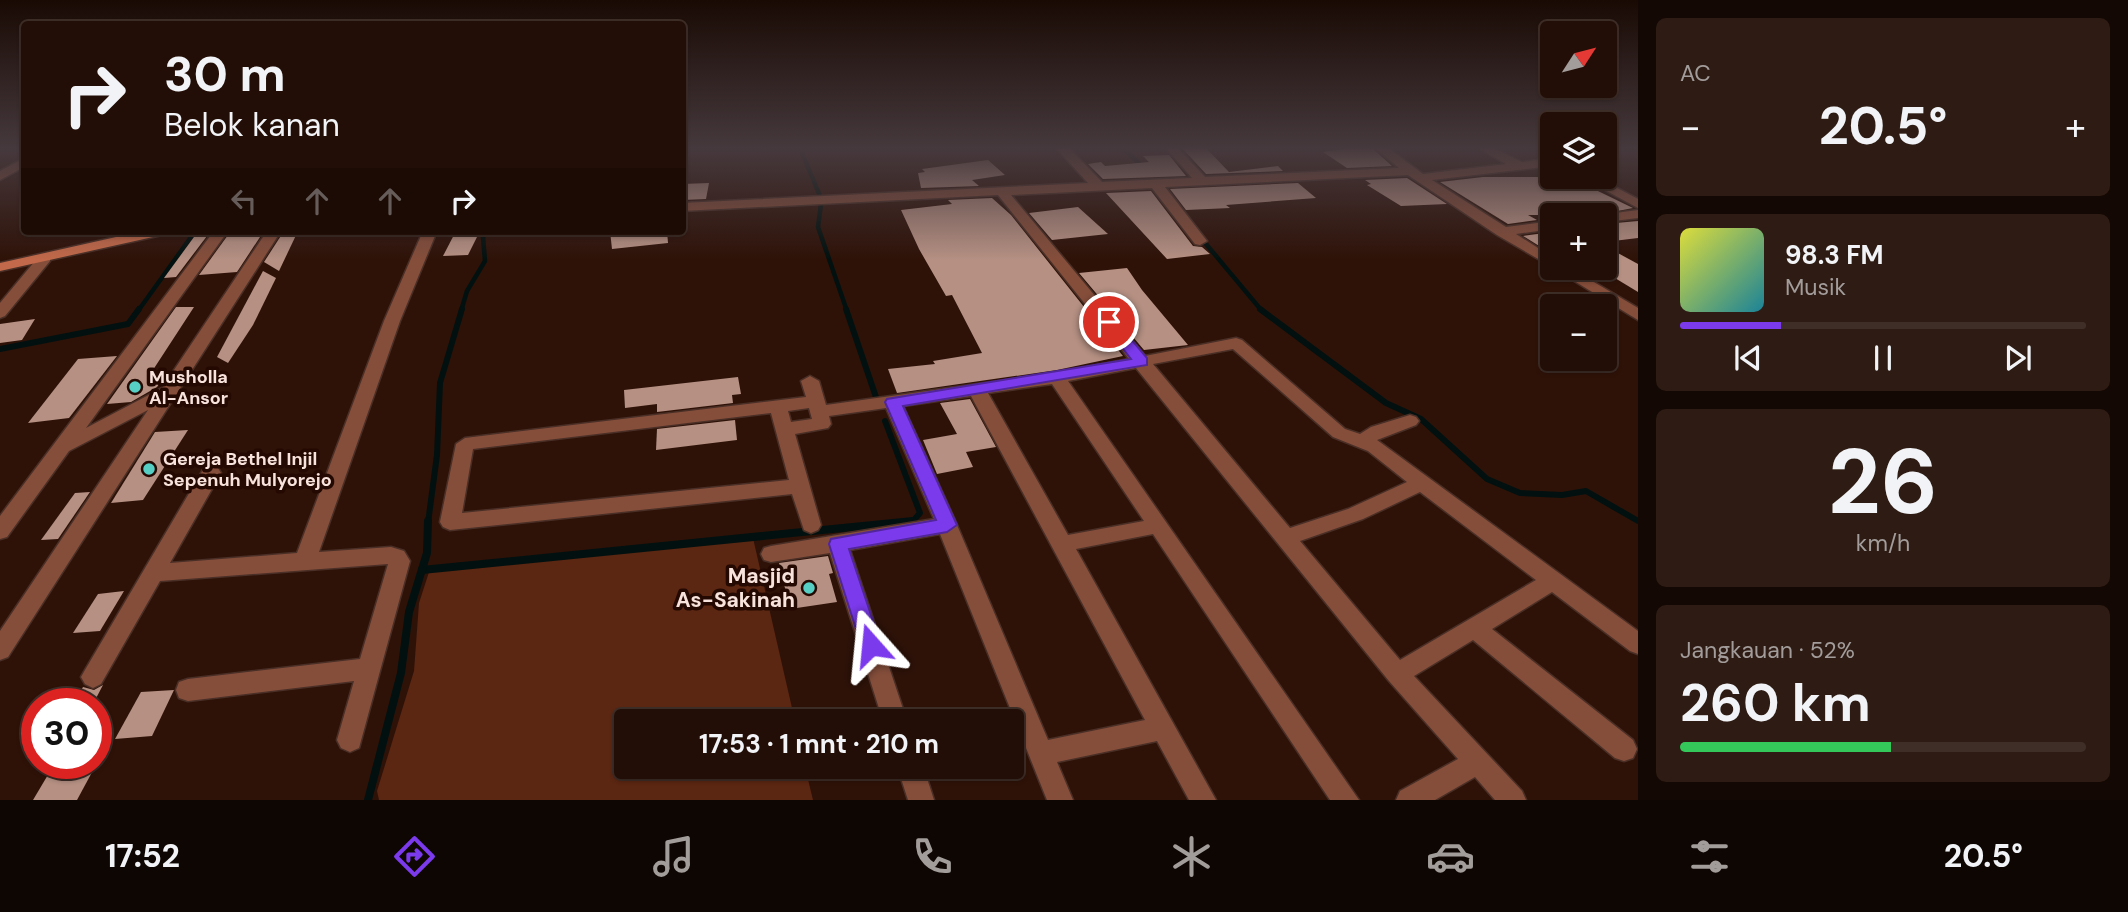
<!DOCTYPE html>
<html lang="id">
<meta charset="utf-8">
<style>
:root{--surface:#220e06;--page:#2e1c14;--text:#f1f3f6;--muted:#a29c9b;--line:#3f2e28;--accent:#7c3aed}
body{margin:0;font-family:"DM Sans",sans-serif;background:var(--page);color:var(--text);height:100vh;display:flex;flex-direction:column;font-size:26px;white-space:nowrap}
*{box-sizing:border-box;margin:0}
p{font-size:23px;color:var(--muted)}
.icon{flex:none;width:38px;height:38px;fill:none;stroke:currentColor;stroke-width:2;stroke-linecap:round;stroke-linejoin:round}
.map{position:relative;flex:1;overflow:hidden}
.panel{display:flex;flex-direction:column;gap:18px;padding:18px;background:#130803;width:490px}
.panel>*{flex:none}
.banner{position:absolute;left:21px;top:21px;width:665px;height:214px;border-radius:7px;box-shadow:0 2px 5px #0004,0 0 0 2px var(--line);background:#220e06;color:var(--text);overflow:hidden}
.needle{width:46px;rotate:54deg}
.fabs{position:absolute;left:1540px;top:21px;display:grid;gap:14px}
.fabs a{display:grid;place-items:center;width:77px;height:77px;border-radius:7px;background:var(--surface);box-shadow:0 2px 5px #0004,0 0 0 2px var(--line);font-size:35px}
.speed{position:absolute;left:21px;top:688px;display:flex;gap:14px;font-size:35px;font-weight:700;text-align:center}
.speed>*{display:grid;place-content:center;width:91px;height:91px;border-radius:50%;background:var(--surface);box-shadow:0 2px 5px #0004,0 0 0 2px var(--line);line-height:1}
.speed .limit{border:10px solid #d22;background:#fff;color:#111}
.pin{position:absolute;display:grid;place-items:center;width:60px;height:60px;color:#fff;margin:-30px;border:4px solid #fff;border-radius:50%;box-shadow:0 2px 7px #0007}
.me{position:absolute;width:77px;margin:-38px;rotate:342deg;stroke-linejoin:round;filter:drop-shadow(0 0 5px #0008)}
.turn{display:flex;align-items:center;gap:24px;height:147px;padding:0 28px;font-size:32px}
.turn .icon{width:91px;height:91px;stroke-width:2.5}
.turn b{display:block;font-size:49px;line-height:60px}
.lanes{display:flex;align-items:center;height:66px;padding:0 28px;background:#0003;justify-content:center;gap:35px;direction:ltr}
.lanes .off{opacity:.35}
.big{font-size:52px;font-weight:700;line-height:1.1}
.panel .card{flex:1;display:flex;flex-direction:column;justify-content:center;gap:10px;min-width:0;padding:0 24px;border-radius:10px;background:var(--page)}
.panel .dial{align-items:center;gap:0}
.dial b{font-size:91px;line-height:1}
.song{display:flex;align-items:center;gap:21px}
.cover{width:84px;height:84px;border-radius:10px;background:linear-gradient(135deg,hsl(60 70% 55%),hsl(190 70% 35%))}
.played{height:7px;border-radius:4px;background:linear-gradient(90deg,var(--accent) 25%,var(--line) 25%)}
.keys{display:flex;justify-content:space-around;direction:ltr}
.heat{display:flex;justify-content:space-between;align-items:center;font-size:38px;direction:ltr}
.charge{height:10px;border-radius:5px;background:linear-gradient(90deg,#34c759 52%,var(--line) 0)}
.trip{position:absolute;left:614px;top:709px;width:410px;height:70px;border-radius:7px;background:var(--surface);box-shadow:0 2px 5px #0004,0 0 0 2px var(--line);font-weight:700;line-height:70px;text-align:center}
.dock{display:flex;height:112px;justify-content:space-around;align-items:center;background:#0e0602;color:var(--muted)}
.dock .icon{width:49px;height:49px}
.dock .active{color:var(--accent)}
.dock b{font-size:32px;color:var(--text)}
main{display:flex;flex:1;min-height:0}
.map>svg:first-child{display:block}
.green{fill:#5b2612}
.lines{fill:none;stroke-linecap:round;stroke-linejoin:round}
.stream-far2{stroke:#02110f;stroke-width:4.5}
.stream-far1{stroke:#02110f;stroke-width:6}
.stream{stroke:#02110f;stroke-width:8}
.building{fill:#b59083}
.minor-casing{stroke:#4a2f26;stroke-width:3}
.secondary-casing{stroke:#4a2f26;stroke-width:3}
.minor{fill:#854e3b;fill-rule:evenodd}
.secondary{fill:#c1694a;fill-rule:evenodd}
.route{fill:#7c3aed;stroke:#51269a;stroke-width:2}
.poi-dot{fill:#56cec3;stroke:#240902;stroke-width:2.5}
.labels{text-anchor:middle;stroke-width:7;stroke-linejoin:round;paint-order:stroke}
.poi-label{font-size:18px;font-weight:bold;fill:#f8e3dc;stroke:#240902;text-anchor:start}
.near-poi-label{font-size:21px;font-weight:bold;fill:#f8e3dc;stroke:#240902;text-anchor:end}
</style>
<main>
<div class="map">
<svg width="1638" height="800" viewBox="0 0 1638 800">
<rect width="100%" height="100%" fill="#2e1208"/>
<path class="green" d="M753,538l42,183h-169v45l179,1 8,33h-434l-2,-9 37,-120 5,-68 11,-34z"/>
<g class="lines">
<g class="stream-far2">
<path d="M800,148l20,48"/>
<path d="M1123,148l21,20"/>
<path d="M821,204l-3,23 29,84"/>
<path d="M1201,238l61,73"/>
<path d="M138,311l56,-78"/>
<path d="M461,311l6,-20 18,-30 -2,-24 5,-6"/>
</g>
<g class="stream-far1">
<path d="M846,309l31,91"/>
<path d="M1260,309l126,94 35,16 66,60 33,14 42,2 24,-4 52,30"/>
<path d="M0,349l128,-25 11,-15"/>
<path d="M885,421l35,92 -7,8 -18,2"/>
<path d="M428,523l9,-68 3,-72 22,-74"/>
</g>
<g class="stream">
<path d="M422,570l491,-49"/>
<path d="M368,800l33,-127 8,-61 18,-59 1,-32"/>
</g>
</g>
<g class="building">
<path d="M1182,148h24l23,24 49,-6 5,5 -77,3z"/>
<path d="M1349,148h23l20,18 -45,2 -24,-16z"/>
<path d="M1169,155l17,21 -83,3 -15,-15 13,-2 4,4 44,-4 -6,-6z"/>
<path d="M988,160l17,15 -33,5 7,6 -58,2 -3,-15 7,-1 -3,-3z"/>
<path d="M1483,177h86l64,31 -36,7h-69l9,5 -29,4 -68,-42z"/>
<path d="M1407,178l40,26 -46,2 -34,-21 4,-1 -6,-4z"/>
<path d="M709,183l-3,16 -24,1v-16z"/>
<path d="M1298,183l18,15 -90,7 4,3 -44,2 -16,-21z"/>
<path d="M1151,191l42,55 9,1 8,7 -43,5 -61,-66z"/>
<path d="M992,198l19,17 112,141 -66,14 -160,23 -9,-24 47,-5 -2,-3 49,-8 -30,-58 -6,1 -27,-47 -18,-39 51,-6 -4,-4z"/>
<path d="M1078,207l30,27 -56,6 -23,-27z"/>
<path d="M1638,221v17l-33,4v-18z"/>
<path d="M284,231h14l-19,40 -15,-9z"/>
<path d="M456,231h24l-12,24 -25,1z"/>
<path d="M610,231h57l1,12 -56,6z"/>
<path d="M1552,232v22l-29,-18z"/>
<path d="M247,234h15l-25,38 -38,3 29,-40z"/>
<path d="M207,236l-31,41 -12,1 30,-41z"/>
<path d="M1605,246l33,18v28l-33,-20z"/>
<path d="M1127,268l15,22 46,55 -44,5 -65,-77z"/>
<path d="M263,271l13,7 -23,47 -25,38 -11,-6z"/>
<path d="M176,307h18l-43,66 17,-1 -11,15 -26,15 -24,2z"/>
<path d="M35,319l-13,21 -22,3v-19z"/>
<path d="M117,356l-48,62 -41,5 50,-64z"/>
<path d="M738,377l3,17 -9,1 1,8 -76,9v-8l-32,4 -1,-18z"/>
<path d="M970,399l26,48 -30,5 7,15 -36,7 -14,-34 34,-6 -17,-31z"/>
<path d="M735,420l2,20 -81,10 1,-21z"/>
<path d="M188,430l-45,70 -32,3 44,-71z"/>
<path d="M90,492l-32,47 -17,1 34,-47z"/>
<path d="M828,556l5,17 -4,1 8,28 -47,7 -11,-46z"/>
<path d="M124,591l-24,40 -27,2 25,-39z"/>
<path d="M103,685l-10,19h-20l10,-17 11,3z"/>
<path d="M174,690l-22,46 -37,3 26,-47z"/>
<path d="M55,763h42l-20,37h-44z"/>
</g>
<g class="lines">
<g class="minor-casing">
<g id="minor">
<path d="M1056,148h13l33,34 90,-4 -26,-30h12l27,29 194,-9 -24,-20h13l35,26 83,-10 -28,-16h15l29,14 30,-4v8l-120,14 74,47 46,-6v8l-36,5 36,23v10l-55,-32 -89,-60 -243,12 42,54 -7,4 -5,-1 -43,-56 -141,7 134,161 91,-18 6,2 103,89 15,5 11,-7 39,-12 6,2 3,4 -3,4 -39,15 261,191v23l-8,-3 -78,-59 -60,37 141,111 4,9 -4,9 -9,3 -9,-3 -142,-118 -59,36 108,115 4,9h-31l-20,-23 -40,23h-39l4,-9 58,-32 -69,-78 -253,-313 -68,13 291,419h-29l-177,-266 -77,15 140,251h-27l-32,-59 -100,21 16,38h-26l-107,-266 -90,16 57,171h-24l-53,-168 -59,9 -7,-2 -3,-6 3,-6 7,-2 163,-27 -48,-111 -57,8 2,8 -3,4 -33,6 26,91 -3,5 -7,3 -7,-3 -12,-36 -342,36 -7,-3 -3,-5 16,-78 9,-6 341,-41 -5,-16 9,-5 9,5 7,24 231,-32 72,-14 -131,-164 -316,16v-8l406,-20zM1233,349l100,88 35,14 39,31 -59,27 -58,19 -137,-164zM1052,384l92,137 -76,14 -80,-142zM971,396l174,324 -97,20 -91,-215 -54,-119zM809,408l3,11 -21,3 -3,-11zM771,413l18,67 -327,33 11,-64zM1420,492l116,88 -136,80 -100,-119 63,-22z"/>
<path d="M24,158v9l-24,13v-9z"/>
<path d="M1581,177h15l42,22v9z"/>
<path d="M1638,210v8l-33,4v-7h-5z"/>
<path d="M214,231h14l-142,197 76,-40 105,-157h14l-273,426 -8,3v-29l148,-221 -79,41 -62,86 -7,2v-23z"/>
<path d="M423,231h14l-37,90 -81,231 72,-5 13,4 6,10 -51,187 -9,4 -9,-4 -4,-8 17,-59 -166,20 -9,-3 -3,-8 3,-8 9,-3 172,-20 28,-95 -228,17 -59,103 -8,4 -8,-4 -4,-7 4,-7 119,-202h14l3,5 -51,90 127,-10 87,-232z"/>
<path d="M45,254l5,1v6l-45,55 -5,2v-15l40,-48z"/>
<path d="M1553,268h17l68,40v12z"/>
<path d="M897,766h26l11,34h-26z"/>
</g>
</g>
<g class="secondary-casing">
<path id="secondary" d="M143,231h26l-7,4 -162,36v-8z"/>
</g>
<use href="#minor" class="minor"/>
<use href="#secondary" class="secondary"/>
</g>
<linearGradient id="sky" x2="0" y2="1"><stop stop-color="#190a04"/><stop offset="0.57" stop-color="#46393d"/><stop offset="1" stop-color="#46393d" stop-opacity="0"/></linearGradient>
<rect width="1638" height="260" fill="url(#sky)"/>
<path class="route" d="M1109,318l5,1 33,39v7l-244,41 54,119 -10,7 -98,17 32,96 -3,6 -7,3 -8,-3 -34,-107 2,-5 105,-19 -51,-118 2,-3 244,-40 -29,-37z"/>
<g class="poi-dot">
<circle cx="135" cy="387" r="7"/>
<circle cx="149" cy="469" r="7"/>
<circle cx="809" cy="588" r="7"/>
</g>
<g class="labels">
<g class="poi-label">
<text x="149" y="383">Musholla<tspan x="149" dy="21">Al-Ansor</tspan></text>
<text x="163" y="465">Gereja Bethel Injil<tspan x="163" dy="21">Sepenuh Mulyorejo</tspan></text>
</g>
<g class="near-poi-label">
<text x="795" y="583">Masjid<tspan x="795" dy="24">As-Sakinah</tspan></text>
</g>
</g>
</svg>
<div class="fabs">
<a><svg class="needle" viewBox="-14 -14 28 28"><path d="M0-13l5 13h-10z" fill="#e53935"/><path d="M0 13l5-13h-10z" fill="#a29c9b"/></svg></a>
<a><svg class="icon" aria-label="layers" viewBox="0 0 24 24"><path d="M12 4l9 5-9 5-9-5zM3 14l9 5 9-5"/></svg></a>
<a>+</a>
<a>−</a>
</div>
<div class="speed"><div class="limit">30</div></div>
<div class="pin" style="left:1109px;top:322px;background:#d93025"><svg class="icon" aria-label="arrive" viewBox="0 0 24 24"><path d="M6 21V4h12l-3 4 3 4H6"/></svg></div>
<svg class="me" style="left:871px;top:645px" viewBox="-20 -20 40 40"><path d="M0-17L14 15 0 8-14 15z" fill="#7c3aed" stroke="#fff" stroke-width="4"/></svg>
<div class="trip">17:53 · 1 mnt · 210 m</div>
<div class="banner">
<div class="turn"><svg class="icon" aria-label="right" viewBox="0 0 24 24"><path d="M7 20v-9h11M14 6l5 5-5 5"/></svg><div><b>30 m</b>Belok kanan</div></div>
<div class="lanes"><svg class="icon off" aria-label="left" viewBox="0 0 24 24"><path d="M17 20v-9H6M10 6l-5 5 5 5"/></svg><svg class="icon off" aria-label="ahead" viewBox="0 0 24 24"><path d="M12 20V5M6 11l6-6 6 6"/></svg><svg class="icon off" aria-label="ahead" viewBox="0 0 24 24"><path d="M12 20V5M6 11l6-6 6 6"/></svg><svg class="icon" aria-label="right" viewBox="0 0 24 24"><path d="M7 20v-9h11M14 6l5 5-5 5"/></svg></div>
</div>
</div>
<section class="panel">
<div class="card"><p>AC</p>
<div class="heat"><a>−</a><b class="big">20.5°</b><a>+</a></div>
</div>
<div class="card">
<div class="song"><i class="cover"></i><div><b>98.3 FM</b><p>Musik</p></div></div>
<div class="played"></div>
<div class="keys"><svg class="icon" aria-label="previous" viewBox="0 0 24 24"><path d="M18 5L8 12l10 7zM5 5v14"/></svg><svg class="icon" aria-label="pause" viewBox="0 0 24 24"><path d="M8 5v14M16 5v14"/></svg><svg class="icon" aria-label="next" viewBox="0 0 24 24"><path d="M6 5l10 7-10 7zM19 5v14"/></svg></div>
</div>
<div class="card dial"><b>26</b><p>km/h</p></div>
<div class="card"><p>Jangkauan · 52%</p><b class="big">260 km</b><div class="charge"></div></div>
</section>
</main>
<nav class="dock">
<b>17:52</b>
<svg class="icon active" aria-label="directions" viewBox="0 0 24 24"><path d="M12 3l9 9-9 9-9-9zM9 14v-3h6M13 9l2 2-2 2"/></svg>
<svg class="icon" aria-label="music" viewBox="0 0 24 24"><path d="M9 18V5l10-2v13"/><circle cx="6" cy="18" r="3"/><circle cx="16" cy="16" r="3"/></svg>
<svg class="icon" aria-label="phone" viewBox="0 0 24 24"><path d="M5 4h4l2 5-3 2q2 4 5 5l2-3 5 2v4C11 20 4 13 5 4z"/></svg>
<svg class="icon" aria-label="climate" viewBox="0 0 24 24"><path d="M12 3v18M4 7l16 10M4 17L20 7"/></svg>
<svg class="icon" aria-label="car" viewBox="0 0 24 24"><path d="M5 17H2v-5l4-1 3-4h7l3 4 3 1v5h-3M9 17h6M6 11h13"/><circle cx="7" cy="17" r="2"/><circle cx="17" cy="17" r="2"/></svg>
<svg class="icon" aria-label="filters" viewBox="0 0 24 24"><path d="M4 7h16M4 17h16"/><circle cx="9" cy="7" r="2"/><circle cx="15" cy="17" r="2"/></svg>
<b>20.5°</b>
</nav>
